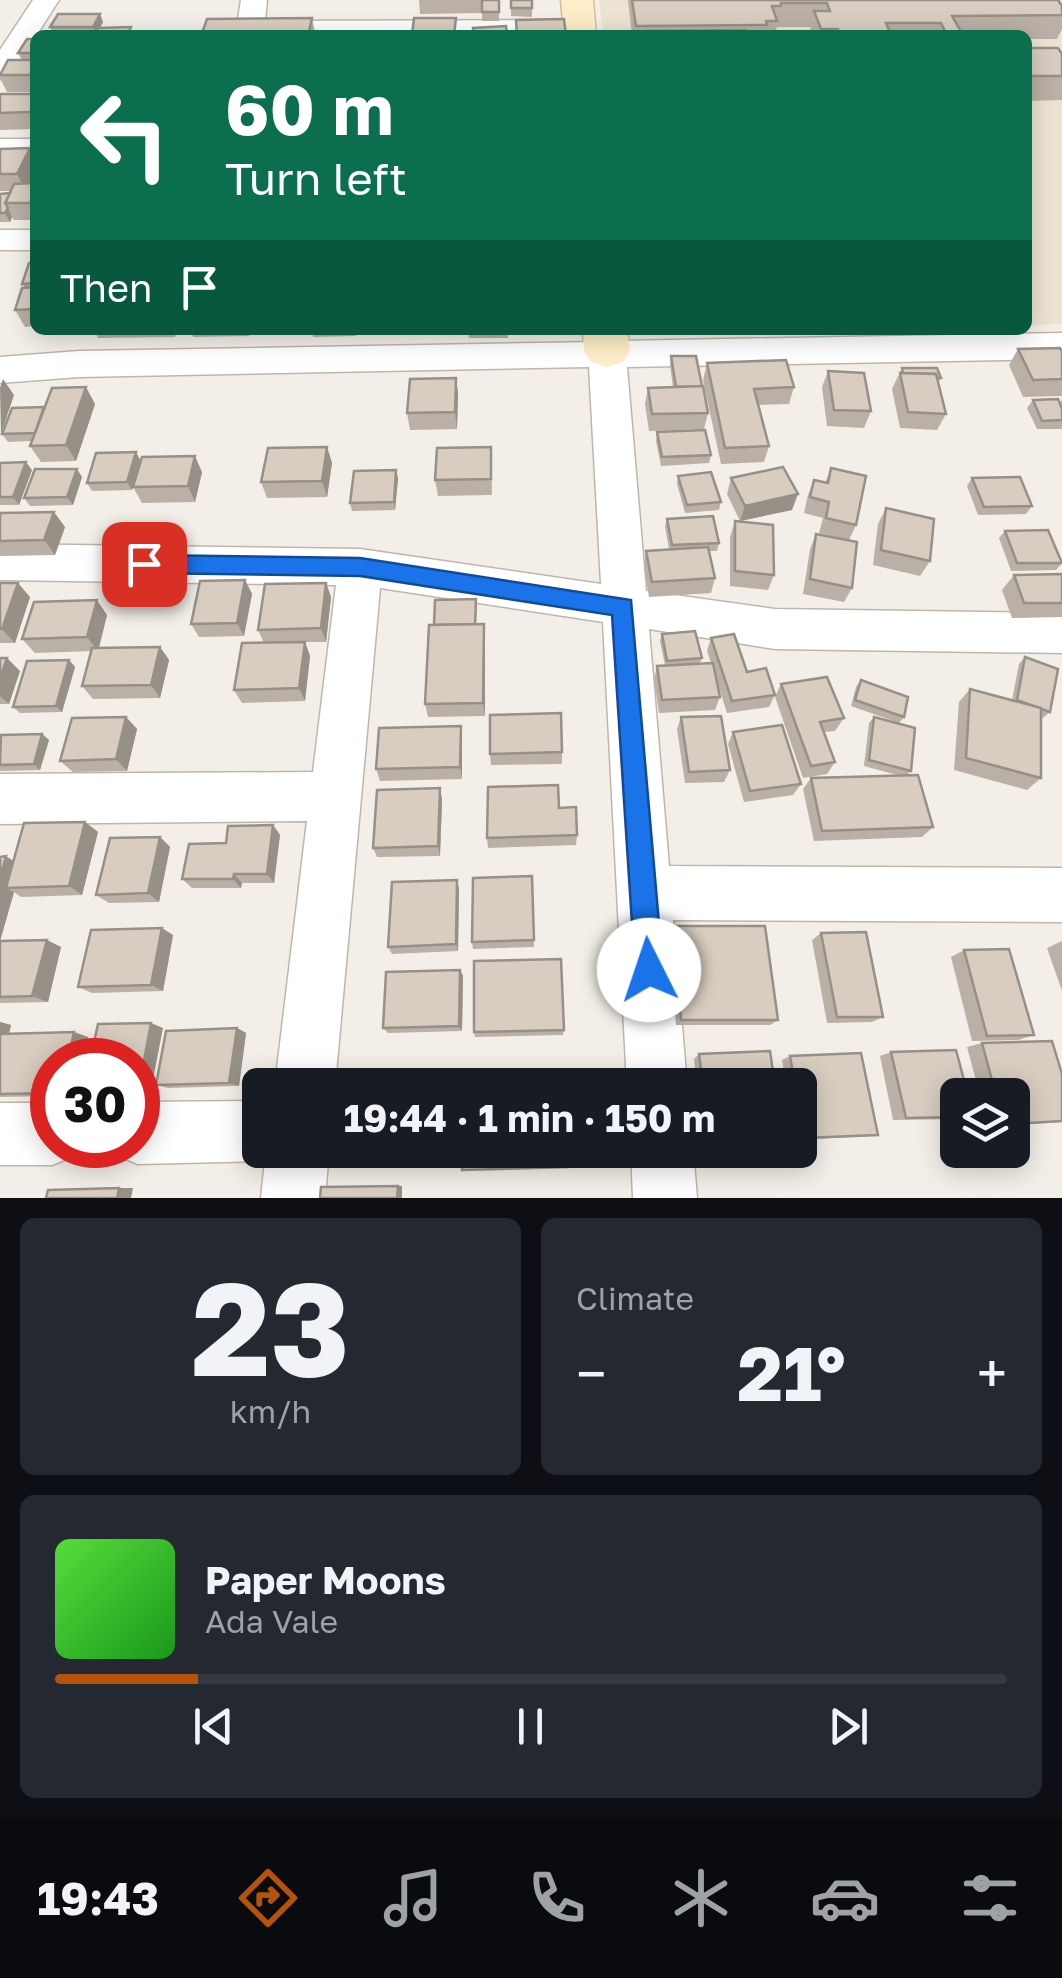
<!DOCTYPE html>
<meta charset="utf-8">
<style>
:root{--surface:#171b24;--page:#242831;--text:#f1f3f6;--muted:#9ea1a6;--line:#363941;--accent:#b45309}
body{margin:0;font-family:"Golos Text",sans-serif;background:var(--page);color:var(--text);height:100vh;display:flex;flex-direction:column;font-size:38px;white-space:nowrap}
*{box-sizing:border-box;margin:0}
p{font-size:32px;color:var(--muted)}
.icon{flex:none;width:55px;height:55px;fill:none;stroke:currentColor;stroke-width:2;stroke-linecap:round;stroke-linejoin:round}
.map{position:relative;height:1198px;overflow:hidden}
.details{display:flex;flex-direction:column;gap:20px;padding:20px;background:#0d0f14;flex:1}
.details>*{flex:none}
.top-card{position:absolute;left:30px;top:30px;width:1002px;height:305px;border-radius:15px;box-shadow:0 5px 25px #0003;background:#0b6e4f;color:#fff;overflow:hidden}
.fabs{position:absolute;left:940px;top:1078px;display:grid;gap:20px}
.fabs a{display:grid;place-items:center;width:90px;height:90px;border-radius:15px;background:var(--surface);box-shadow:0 5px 25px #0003;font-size:50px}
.speed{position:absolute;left:30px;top:1038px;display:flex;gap:20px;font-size:50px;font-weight:700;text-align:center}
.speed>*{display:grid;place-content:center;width:130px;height:130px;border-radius:50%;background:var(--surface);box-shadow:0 5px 25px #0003;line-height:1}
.speed .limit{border:15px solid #d22;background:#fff;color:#111}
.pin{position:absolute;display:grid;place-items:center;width:85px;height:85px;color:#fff;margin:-42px;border-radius:20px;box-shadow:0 5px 15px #0006}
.me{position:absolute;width:110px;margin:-55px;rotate:356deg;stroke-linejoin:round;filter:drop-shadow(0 0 8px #0008)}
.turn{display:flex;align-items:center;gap:35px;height:210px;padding:0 30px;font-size:45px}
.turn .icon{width:130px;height:130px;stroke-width:2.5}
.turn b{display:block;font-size:70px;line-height:85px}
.then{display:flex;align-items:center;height:95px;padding:0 30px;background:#0003;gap:20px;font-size:38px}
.big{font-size:75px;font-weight:700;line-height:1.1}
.details .widget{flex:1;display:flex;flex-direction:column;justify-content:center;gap:15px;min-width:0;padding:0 35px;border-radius:15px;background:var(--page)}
.details .dial{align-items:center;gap:0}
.dial b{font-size:130px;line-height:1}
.song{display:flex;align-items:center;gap:30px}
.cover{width:120px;height:120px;border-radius:15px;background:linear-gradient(135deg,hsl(110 70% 55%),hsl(120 70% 35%))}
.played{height:10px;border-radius:5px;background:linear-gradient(90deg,var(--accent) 15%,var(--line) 15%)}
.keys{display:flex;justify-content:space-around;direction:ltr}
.heat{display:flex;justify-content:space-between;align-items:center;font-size:55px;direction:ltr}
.details .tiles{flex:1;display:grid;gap:20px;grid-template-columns:1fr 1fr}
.widget:last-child{grid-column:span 2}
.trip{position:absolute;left:242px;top:1068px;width:575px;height:100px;border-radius:15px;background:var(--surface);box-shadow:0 5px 25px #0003;font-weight:700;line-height:100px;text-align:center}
.dock{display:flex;height:160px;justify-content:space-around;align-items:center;background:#090b0e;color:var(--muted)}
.dock .icon{width:70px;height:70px}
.dock .current{color:var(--accent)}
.dock b{font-size:45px;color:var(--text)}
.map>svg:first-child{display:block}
.education{fill:#ece3d2}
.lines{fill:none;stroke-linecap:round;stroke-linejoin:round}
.street-casing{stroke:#bfb6aa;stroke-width:3}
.secondary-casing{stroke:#d2bf99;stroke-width:3}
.street{fill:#fff;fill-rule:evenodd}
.secondary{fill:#fdedc8;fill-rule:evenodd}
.wall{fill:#bab0a5}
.shaded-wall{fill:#979086}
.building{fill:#d8cdc0;stroke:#979086;stroke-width:2.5}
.route{fill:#1a73e8;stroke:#114b97;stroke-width:2.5}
</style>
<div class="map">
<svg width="1062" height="1198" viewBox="0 0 1062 1198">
<rect width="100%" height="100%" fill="#f3efe8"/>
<path class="education" d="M599,0h463v324l-34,1v-290h-425z"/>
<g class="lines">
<g class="street-casing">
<g id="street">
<path d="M33,0h26l-49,77 -10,2v-29z"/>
<path d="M241,0h26l-2,21 313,-1 13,8 -9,7h-327l-14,-4 -4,-6z"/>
<rect x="0" y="139" width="35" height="18"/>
<rect x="0" y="230" width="35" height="20"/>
<path d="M1062,333v26l-435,8 19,224 129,18 287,4v40l-287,-4 -126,-20 20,237 393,2v54l-389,-2 14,165h-60l-24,-463 -223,-34 -45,497h-60l32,-264 -307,3v-50l313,-2 23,-187 -336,-5v-36l360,5 241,35 -12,-217 -510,10 -79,6v-26l79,-6 516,-9 12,-4 11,3z"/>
<path d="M260,1101v49h69l-4,48h-64l4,-37 -127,3 -22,-9 -4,-10h26v-43z"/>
<path d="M0,1103h52v42h27l-5,11 -22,9h-52z"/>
<path d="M631,1150h62l4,48h-64z"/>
</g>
</g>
<g class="secondary-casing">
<g id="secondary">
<path d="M561,0h32l3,35h-32z"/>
<path d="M583,330h44l3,21 -7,11 -16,5 -16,-5 -7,-11z"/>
</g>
</g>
<use href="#street" class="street"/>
<use href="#secondary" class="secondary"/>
</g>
<g class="wall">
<path d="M419,0h63v13l-62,1z"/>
<rect x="482" y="0" width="17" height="21"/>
<path d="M511,0h21v17l-21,-1z"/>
<path d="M628,0h430l4,15v14l-5,10h-29v-4h-219l2,-8h-34l-3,8h-142z"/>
<path d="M312,18l3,14 74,3h-187v-2z"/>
<path d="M103,22l-3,6 34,7h-81l-3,-8z"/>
<path d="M35,39v53h-28l-7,-14v-5l22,-13 -4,-7z"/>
<path d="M1028,48l34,6v46l-34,1z"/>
<path d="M0,94h35v35l-35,1z"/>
<path d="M30,148l5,12v20l-2,-4 -4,7h6v37h-21l-2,-3 -2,5h-10v-28l10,-1 1,-2h-11v-42z"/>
<path d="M35,263v63l-10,1 -10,-17 10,-22 -3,-4z"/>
<path d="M94,330h83l-2,7 -77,1z"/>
<path d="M191,330h60l-2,6 -56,1z"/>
<path d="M256,330h30l-1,2 -28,1z"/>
<path d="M312,330h45l-1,6 -43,1z"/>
<path d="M468,330h40v8h-39z"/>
<path d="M1018,349l44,3v44l-39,1 -14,-32z"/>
<path d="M671,356l31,30 6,27 -4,16 -55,2 -4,-27 3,-16 25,-1 -3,-22z"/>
<path d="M707,363l87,24 -5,17 -31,1 11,41 -5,16 -43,2 -18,-84z"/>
<path d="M902,368l39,10 -3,5 8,31 -9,16 -37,-2 -8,-39z"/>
<path d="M828,371l43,40 -7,17 -37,-2 -5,-39z"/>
<path d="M456,378l2,16 -1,35 -47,1 -3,-17z"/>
<path d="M1033,400l26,3 3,-3v29h-25l-10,-21z"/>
<path d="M95,404l-19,57 -35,1 -11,-16 1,-5 -23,1 -6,-8 42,-27z"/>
<path d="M657,432l54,23 -2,8 -48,3 -5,-25z"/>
<path d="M327,447l5,16 -5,34 -60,1 -6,-16z"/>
<path d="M491,447l1,48 -54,1 -3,-16z"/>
<path d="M136,452l4,8 -8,30 -40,1 -5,-8z"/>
<path d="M0,463l32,7 -13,35h-19z"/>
<path d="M831,468l25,57 -7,15 -30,-7 4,-15 -19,-5 4,-18 6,-15 11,3z"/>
<path d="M396,470l2,8 -3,32 -43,1 -2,-8z"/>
<path d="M202,472l-7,30 -53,1 -9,-16z"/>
<path d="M678,476l43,26 -2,8 -34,3 -8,-29z"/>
<path d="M82,477l-9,28 -43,1 -6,-8z"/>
<path d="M731,478l61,32 -52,11 -13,-27z"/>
<path d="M972,478l60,28 -6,8 -48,1 -11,-29z"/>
<path d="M886,508l44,53 -10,15 -47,-11 5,-41z"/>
<path d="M0,513l65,14 -10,28 -55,1z"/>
<path d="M667,519l52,24 -2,8h-8l6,27 -4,15 -62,4 -5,-31 2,-15 23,-2 -4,-22z"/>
<path d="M735,521l39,54 -6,15 -38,-4v-49z"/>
<path d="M1005,531l57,32 -6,7 -45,1 -12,-33z"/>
<path d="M816,534l36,54 -8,14 -41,-8 7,-45z"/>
<path d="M1062,574v43l-50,1 -10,-28 12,-15z"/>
<path d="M245,580l7,14 -8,42 -45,1 -8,-13z"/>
<path d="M0,583l30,14 -15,46h-15z"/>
<path d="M326,583l5,14 -5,45h-21l5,14 -5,45 -63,2 -8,-13 30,-47 -6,-13z"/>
<path d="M477,606l-1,18 9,13v79l-57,1 -3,-13 9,-79z"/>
<path d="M107,615l-8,33 61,-1 9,13 -9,38 -67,1 -11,-13 10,-35 -57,2 -13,-14z"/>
<path d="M662,634l40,24 -2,5h11l-4,-12 4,-13 36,34 28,23 -6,12 -42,6 -10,-32 3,16 -5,13 -56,3 -5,-34 3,-13 8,-1 -5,-24z"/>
<path d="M1025,657l25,55 -7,6 -2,-1v61l-14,12 -73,-20 5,-68 11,-13 42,11 7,-36z"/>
<path d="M0,658l20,13 -11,33h-9z"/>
<path d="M69,660l6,7 -13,45 -42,1 -7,-6z"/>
<path d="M861,680l43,37 -5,6 -48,-17 5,-19z"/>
<path d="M781,684l63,34 -9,13 -11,1 11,30 -8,12 -24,4 -28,-81z"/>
<path d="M126,717l11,12 -10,42 -54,1 -13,-11z"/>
<path d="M681,717l49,53 -6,12 -39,1 -8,-54z"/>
<path d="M874,717l37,54 -4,4 26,52 -11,10 -108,4 -11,-52 8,-11 90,-2 -37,-10 5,-43z"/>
<path d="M461,726l1,12v41l-82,2 -4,-12z"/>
<path d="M733,732l68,52 -8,11 -49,7 -16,-58z"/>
<path d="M42,734l7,6 -9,30 -40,1v-33z"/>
<path d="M562,752v12l-71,1 -1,-11z"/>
<path d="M442,799l-2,57 -63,1 -4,-9z"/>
<path d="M559,808l18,27 -1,10 -88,3 -1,-10z"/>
<path d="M85,822l13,10 -16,63 -61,2 -7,-5 -14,49v-84l14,4z"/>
<path d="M273,825l7,10 -6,48h-32l-1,5h-49l-10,-9 44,-36z"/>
<path d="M160,837l10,10 -11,55 -50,1 -13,-8z"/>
<path d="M532,876l2,71 -61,2 -1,-7z"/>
<path d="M457,880l2,9 -1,62 -66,3 -4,-7z"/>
<path d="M674,926l104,94 -8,5h-94l-7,-92z"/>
<path d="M821,933l62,84 -11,5 -45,1 -15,-83z"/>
<path d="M173,935l-10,56 -71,2 -14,-6z"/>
<path d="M0,941l61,6 -13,55 -48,1z"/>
<path d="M1062,941v50l-15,-43z"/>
<path d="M964,950l70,85 -16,5 -46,1 -21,-84z"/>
<path d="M460,970l3,6 -1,55 -74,2 -5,-5z"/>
<path d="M0,1022l11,3 -2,9 79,3 -36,23v36l-52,1z"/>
<path d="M237,1028l9,5 -7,53 -71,2 -12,-3z"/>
<path d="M564,1030l-1,5 -88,2 -1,-5z"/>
<path d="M982,1043l80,31v48l-50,3v-30h-32l-13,-48z"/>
<path d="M891,1052l67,43v24l-65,1 -13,-64z"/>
<path d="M699,1054l76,31h-78l-3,-26z"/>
<path d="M790,1056l88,79 -78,5v-55h-14l-4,-25z"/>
</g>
<g class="shaded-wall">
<path d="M100,14l3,8 -7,13 -3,-8z"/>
<path d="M35,103v20l-5,-11z"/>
<path d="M30,148l5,12v11l-9,20 -9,-17z"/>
<path d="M8,208l4,9 -2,5 -5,-9z"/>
<path d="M456,378l2,16 -1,35 -2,-17z"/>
<path d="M3,379l11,16 -13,39 -1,-46z"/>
<path d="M86,387l9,17 -19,57 -10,-16z"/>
<path d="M327,447l5,16 -5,34 -5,-16z"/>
<path d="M136,452l4,8 -8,30 -5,-8z"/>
<path d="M195,456l7,16 -7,30 -7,-16z"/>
<path d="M26,462l6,8 -13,35 -6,-8z"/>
<path d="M77,469l5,8 -9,28 -6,-8z"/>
<path d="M396,470l2,8 -3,32 -1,-8z"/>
<path d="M798,494l-6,16 -52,11 5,-15z"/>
<path d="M54,512l11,15 -10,28 -11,-15z"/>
<path d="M245,580l7,14 -8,42 -7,-13z"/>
<path d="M18,583l12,14 -15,46 -13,-14z"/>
<path d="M326,583l5,14 -5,45 -5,-14z"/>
<path d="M97,600l10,15 -9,36 -11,-14z"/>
<path d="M484,624l1,13v79l-2,-13z"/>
<path d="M305,642l5,14 -5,45 -6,-13z"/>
<path d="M160,647l9,13 -9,38 -9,-13z"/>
<path d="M7,658l13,13 -11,33 -9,-8v-18z"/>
<path d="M69,660l6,7 -13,45 -6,-6z"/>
<path d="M126,717l11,12 -10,42 -11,-12z"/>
<path d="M461,726l1,12v41l-2,-12z"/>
<path d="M42,734l7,6 -9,30 -6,-6z"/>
<path d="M440,788l2,11 -2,57 -2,-10z"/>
<path d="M85,822l13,10 -16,63 -13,-9z"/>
<path d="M273,825l7,10 -6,48 -7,-9z"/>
<path d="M160,837l10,10 -11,55 -11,-9z"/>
<path d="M6,856l15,10 -15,22 8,4 -14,49v-63z"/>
<path d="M234,874l8,9 -1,5 -8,-9z"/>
<path d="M457,880l2,9 -1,62 -2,-7z"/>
<path d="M162,928l11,7 -10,56 -12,-6z"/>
<path d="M47,940l14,7 -13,55 -16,-6z"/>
<path d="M460,970l3,6 -1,55 -3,-5z"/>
<path d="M0,1022l11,3 -11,44z"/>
<path d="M151,1023l12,5 -12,62 -12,-3z"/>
<path d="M237,1028l9,5 -7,53 -10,-3z"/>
<path d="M74,1032l14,5 -5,23h-15z"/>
<path d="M398,1186h4v12h-5z"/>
<path d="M119,1188h14l-2,10h-14z"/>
</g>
<g class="building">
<rect x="482" y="0" width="17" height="12"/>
<rect x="511" y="0" width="21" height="8"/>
<path d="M632,0h426l4,6v9l-110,1 11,19h-16l-6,-12h-55l5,12h-52l-1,-6h-17l-7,-18h16l-3,-8h-46v3h-9l5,15h-11l1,4 -131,1z"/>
<path d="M58,14h42l-7,13h-43z"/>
<path d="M312,18l-3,14h79v3l-186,-2 5,-14z"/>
<path d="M414,18h42l-2,17h-42z"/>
<path d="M564,19l2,16h-49l-1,-15z"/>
<path d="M506,26l1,9h-33l-1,-7z"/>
<path d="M131,27l-3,8h-33l3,-7z"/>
<path d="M746,30l1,5h-99l-1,-4z"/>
<path d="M27,39h8v14h-17z"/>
<path d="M1028,48h30l4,6v22h-34z"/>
<path d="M8,60h27v15h-35z"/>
<path d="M0,94h35v9l-5,9 -30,1z"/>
<path d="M30,148l-13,26h-17v-25z"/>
<path d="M35,183v20h-30l9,-19z"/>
<path d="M10,193l-5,10 3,5 -3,5h-5v-19z"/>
<path d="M29,263h6v20l-13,1z"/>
<path d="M35,287v22l-20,1 7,-22z"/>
<path d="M1060,348l2,4v27l-29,1 -15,-31z"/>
<path d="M671,356h25l6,30 -26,1z"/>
<path d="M786,360l8,27 -40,2 15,57 -44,2 -18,-85z"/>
<path d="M902,368h35l4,10h-4l-1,-4 -33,-1z"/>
<path d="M828,371l36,2 7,38 -37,-1z"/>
<path d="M900,373l36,1 10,40 -38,-2z"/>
<path d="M456,378l-1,34 -48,1 3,-34z"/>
<path d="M703,386l5,27 -56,1 -4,-26z"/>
<path d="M86,387l-20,58 -36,1 22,-58z"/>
<path d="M1058,399l4,10v11l-20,1 -9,-21z"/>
<path d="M44,407l-9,26 -33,1 10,-26z"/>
<path d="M705,430l6,25 -49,2 -5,-25z"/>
<path d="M327,447l-5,34 -61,1 7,-34z"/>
<path d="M491,447v32l-56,1 2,-32z"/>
<path d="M136,452l-9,30 -40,1 9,-30z"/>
<path d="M195,456l-7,30 -55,1 9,-30z"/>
<path d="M26,462l-13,35h-13v-34z"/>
<path d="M783,467l15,27 -53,12 -14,-28z"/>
<path d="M831,468l35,8 -10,49 -30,-7 3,-16 -19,-5 4,-17 14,3z"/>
<path d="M35,469h42l-10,28 -43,1z"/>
<path d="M396,470l-2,32 -44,1 4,-32z"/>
<path d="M711,472l10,30 -34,3 -9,-29z"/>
<path d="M1020,477l12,29 -48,1 -12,-29z"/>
<path d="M886,508l48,11 -4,42 -49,-11z"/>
<path d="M54,512l-10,28 -44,1v-28z"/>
<path d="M713,516l6,27 -47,2 -5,-26z"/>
<path d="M735,521l38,4 1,50 -39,-4z"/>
<path d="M1048,530l14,33h-45l-12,-32z"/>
<path d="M816,534l41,8 -5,46 -42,-9z"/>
<path d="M708,547l7,31 -63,4 -6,-31z"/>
<path d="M1062,574v29h-38l-10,-28z"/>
<path d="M245,580l-8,43 -46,1 9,-43z"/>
<path d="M0,583h18l-16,46h-2z"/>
<path d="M326,583l-5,45 -63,2 7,-46z"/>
<path d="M476,599l-1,25 -41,1 1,-25z"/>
<path d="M97,600l-10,37 -65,2 12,-37z"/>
<path d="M484,624l-1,79 -58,1 4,-79z"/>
<path d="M695,631l7,27 -35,3 -5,-27z"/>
<path d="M734,634l13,38 19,-4 9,27 -43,6 -21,-63z"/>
<path d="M305,642l-6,46 -65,2 8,-47z"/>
<path d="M160,647l-9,38 -69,1 10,-38z"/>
<path d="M1025,657l33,12 -8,43 -33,-12z"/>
<path d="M0,658h7l-7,20z"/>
<path d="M69,660l-13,46 -43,1 14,-46z"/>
<path d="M713,663l7,34 -58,3 -5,-34z"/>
<path d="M827,677l17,41 -24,4 15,40 -24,4 -30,-82z"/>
<path d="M861,680l47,17 -4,20 -49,-17z"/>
<path d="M970,689l71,19v70l-75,-20z"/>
<path d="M561,713l1,39 -72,2v-39z"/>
<path d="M721,716l9,54 -41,2 -8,-55z"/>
<path d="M126,717l-10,42 -56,2 12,-43z"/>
<path d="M874,717l41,11 -4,43 -42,-11z"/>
<path d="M782,725l19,59 -51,7 -17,-59z"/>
<path d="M461,726l-1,41 -84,2 3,-41z"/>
<path d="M42,734l-8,30 -34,1 1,-30z"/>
<path d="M918,775l15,52 -111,4 -11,-53z"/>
<path d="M558,785l1,23 17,-1 1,28 -90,3 1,-51z"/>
<path d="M440,788l-2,58 -65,2 4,-58z"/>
<path d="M85,822l-16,64 -63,2 18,-65z"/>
<path d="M273,825l-6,49h-33l-1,5h-51l7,-35 37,-1 2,-17z"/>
<path d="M160,837l-12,56 -52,2 14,-57z"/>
<path d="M6,856l-6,22v-21z"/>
<path d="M532,876l2,64 -62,2 1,-64z"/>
<path d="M457,880l-1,64 -68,3 4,-65z"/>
<path d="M674,926h91l13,94h-97z"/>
<path d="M162,928l-11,57 -73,2 13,-57z"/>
<path d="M866,932l17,85h-46l-16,-84z"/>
<path d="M47,940l-15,56 -32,1v-56z"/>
<path d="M1009,949l25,86 -47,1 -23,-86z"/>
<path d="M561,959l3,71 -90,2v-71z"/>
<path d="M460,970l-1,56 -76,2 3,-56z"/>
<path d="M151,1023l-12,64 -1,-27h-48l8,-36z"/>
<path d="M237,1028l-8,55 -73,2 10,-54z"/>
<path d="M74,1032l-6,28h-16v33l-52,1v-60z"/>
<path d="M1052,1041l10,33v47l-50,3v-29h-16l-14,-52z"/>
<path d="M956,1050l12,45h-10v22l-52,1 -15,-66z"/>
<path d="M770,1051l5,34h-72l-4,-31z"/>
<path d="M861,1053l17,82 -74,3 -4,-25v-28h-5l-5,-29z"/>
<path d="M462,1150h105l1,17 -106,3z"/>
<path d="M398,1186l-1,12h-77l1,-11z"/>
<path d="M119,1188l-2,10h-71l2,-8z"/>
</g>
<path class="route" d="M144,555l216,3 271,42 32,370 -4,10 -10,4 -10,-4 -4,-10 -23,-355 -252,-39 -216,-3 -11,-9z"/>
</svg>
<div class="fabs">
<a><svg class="icon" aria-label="layers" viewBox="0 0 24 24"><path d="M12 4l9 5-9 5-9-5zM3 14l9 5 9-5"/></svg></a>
</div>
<div class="speed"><div class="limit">30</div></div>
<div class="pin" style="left:144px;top:564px;background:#d93025"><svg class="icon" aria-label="arrive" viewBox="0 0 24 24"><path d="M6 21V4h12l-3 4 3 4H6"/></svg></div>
<svg class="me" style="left:649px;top:970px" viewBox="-20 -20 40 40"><circle r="19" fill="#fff"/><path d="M0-13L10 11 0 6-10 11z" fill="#1a73e8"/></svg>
<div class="trip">19:44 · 1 min · 150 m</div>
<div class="top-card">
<div class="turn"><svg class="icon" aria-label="left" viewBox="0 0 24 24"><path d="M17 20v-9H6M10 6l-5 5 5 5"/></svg><div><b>60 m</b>Turn left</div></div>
<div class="then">Then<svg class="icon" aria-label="arrive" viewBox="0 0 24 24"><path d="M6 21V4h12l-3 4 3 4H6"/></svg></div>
</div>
</div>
<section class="details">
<div class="tiles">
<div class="widget dial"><b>23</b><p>km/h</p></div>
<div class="widget"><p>Climate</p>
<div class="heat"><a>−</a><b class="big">21°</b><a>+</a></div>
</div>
<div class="widget">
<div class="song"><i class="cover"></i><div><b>Paper Moons</b><p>Ada Vale</p></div></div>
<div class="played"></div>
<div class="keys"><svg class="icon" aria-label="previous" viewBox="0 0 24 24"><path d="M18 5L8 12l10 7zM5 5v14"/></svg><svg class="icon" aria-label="pause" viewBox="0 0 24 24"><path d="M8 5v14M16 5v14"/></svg><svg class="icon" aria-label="next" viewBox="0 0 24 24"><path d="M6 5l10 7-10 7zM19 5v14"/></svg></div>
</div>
</div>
</section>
<nav class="dock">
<b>19:43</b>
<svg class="icon current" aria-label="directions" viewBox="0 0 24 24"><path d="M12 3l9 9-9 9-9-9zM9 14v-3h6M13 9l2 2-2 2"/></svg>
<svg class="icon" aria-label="music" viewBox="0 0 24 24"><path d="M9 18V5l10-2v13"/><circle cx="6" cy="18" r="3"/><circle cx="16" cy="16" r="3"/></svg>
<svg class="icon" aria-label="phone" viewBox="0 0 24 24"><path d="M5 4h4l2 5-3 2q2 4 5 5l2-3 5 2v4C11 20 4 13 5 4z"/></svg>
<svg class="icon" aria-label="climate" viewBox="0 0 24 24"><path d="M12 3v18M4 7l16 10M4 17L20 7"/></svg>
<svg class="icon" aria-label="car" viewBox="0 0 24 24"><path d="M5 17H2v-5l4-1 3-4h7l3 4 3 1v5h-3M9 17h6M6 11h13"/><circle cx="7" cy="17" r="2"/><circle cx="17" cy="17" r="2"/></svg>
<svg class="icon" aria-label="filters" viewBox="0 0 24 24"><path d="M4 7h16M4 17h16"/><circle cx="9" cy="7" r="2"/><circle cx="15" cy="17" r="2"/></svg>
</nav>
